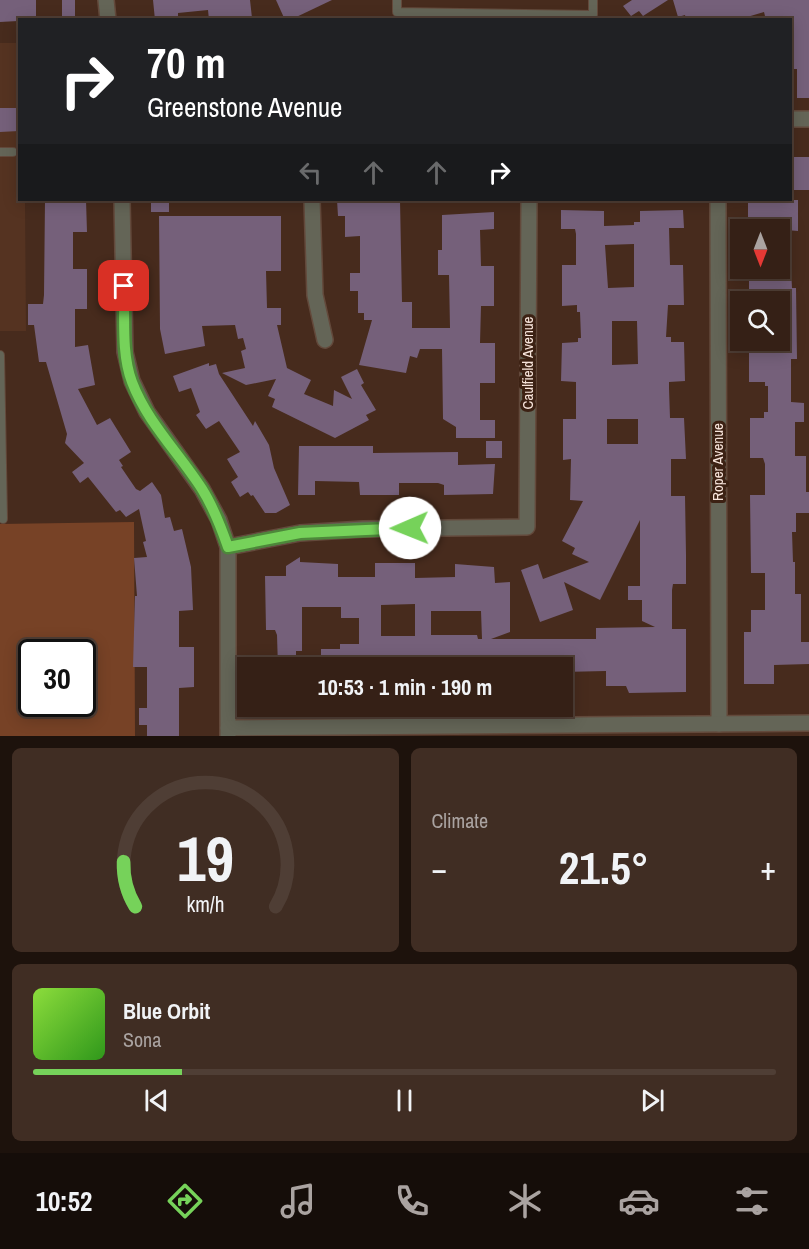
<!DOCTYPE html>
<meta charset="utf-8">
<style>
:root{--surface:#352016;--page:#402d23;--text:#f1f3f6;--muted:#aaa3a1;--line:#4f3e35;--accent:#76d25a}
body{margin:0;font-family:"Archivo Narrow",sans-serif;background:var(--page);color:var(--text);height:100vh;display:flex;flex-direction:column;font-size:22px;white-space:nowrap}
*{box-sizing:border-box;margin:0}
p{font-size:20px;color:var(--muted)}
.icon{flex:none;width:33px;height:33px;fill:none;stroke:currentColor;stroke-width:2;stroke-linecap:round;stroke-linejoin:round}
.map{position:relative;height:736px;overflow:hidden}
.sheet{display:flex;flex-direction:column;gap:12px;padding:12px;background:#1d120c;flex:1}
.sheet>*{flex:none}
.banner{position:absolute;left:18px;top:18px;width:774px;height:183px;border-radius:0px;box-shadow:0 3px 15px #0003,0 0 0 2px var(--line);background:#202124;color:#fff;overflow:hidden}
.needle{width:39px;rotate:180deg}
.tools{position:absolute;left:730px;top:219px;display:grid;gap:12px}
.tools a{display:grid;place-items:center;width:60px;height:60px;border-radius:0px;background:var(--surface);box-shadow:0 3px 15px #0003,0 0 0 2px var(--line);font-size:30px}
.speed{position:absolute;left:18px;top:639px;display:flex;gap:12px;font-size:30px;font-weight:700;text-align:center}
.speed>*{display:grid;place-content:center;width:78px;height:78px;border-radius:50%;background:var(--surface);box-shadow:0 3px 15px #0003,0 0 0 2px var(--line);line-height:1}
.speed .limit{border:3px solid #111;border-radius:9px;background:#fff;color:#111}
.pin{position:absolute;display:grid;place-items:center;width:51px;height:51px;color:#fff;margin:-26px;border-radius:12px;box-shadow:0 3px 9px #0006}
.me{position:absolute;width:66px;margin:-33px;rotate:269deg;stroke-linejoin:round;filter:drop-shadow(0 0 4px #0008)}
.turn{display:flex;align-items:center;gap:21px;height:126px;padding:0 30px;font-size:27px}
.turn .icon{width:78px;height:78px;stroke-width:2.5}
.turn b{display:block;font-size:42px;line-height:51px}
.lanes{display:flex;align-items:center;height:57px;padding:0 30px;background:#0003;justify-content:center;gap:30px;direction:ltr}
.lanes .off{opacity:.35}
.big{font-size:45px;font-weight:700;line-height:1.1}
.sheet .widget{flex:1;display:flex;flex-direction:column;justify-content:center;gap:9px;min-width:0;padding:0 21px;border-radius:9px;background:var(--page)}
.sheet .dial{align-items:center;gap:0}
.dial svg{height:156px;overflow:visible;fill:none;stroke:var(--line);stroke-width:7;stroke-linecap:round;text-anchor:middle}
.dial text{fill:var(--text);stroke:none}
.song{display:flex;align-items:center;gap:18px}
.cover{width:72px;height:72px;border-radius:9px;background:linear-gradient(135deg,hsl(90 70% 55%),hsl(110 70% 35%))}
.played{height:6px;border-radius:3px;background:linear-gradient(90deg,var(--accent) 20%,var(--line) 20%)}
.keys{display:flex;justify-content:space-around;direction:ltr}
.heat{display:flex;justify-content:space-between;align-items:center;font-size:33px;direction:ltr}
.sheet .tiles{flex:1;display:grid;gap:12px;grid-template-columns:1fr 1fr}
.widget:last-child{grid-column:span 2}
.trip{position:absolute;left:237px;top:657px;width:336px;height:60px;border-radius:0px;background:var(--surface);box-shadow:0 3px 15px #0003,0 0 0 2px var(--line);font-weight:700;line-height:60px;text-align:center}
.dock{display:flex;height:96px;justify-content:space-around;align-items:center;background:#150d09;color:var(--muted)}
.dock .icon{width:42px;height:42px}
.dock .current{color:var(--accent)}
.dock b{font-size:27px;color:var(--text)}
.map>svg:first-child{display:block}
.built{fill:#553321}
.green{fill:#774226;fill-rule:evenodd}
.building{fill:#75607a;fill-rule:evenodd}
.lines{fill:none;stroke-linecap:round;stroke-linejoin:round}
.service-casing{stroke:#63493b;stroke-width:10}
.minor-casing{stroke:#63493b;stroke-width:18}
.service{stroke:#646557;stroke-width:8}
.minor{stroke:#646557;stroke-width:15}
.route-casing{stroke:#4d883a;stroke-width:15}
.route{stroke:#76d25a;stroke-width:10}
.labels{text-anchor:middle;stroke-width:6;stroke-linejoin:round;paint-order:stroke}
.street-label{font-size:15px;fill:#f7e4db;stroke:#3c2113}
</style>
<div class="map">
<svg width="809" height="736" viewBox="0 0 809 736">
<rect width="100%" height="100%" fill="#472b1d"/>
<path class="built" d="M0,43h19l1,157h5l1,131h-26z"/>
<path class="green" d="M134,522l1,214h-135v-212zM32,652h50v52h-50z"/>
<g class="building">
<path d="M0,0h36v20l-36,2z"/>
<rect x="62" y="0" width="13" height="20"/>
<path d="M153,0h97l2,18 -43,2 -1,-10 -30,3v7h-23z"/>
<path d="M276,0h56l-42,20h-5z"/>
<path d="M632,0h36l-25,16 -4,-5 -8,5 -8,-10z"/>
<path d="M673,0h136v98h-12v-29h-7v-49h-24l-2,-8 -27,8h-4l-1,-4 -12,3 -34,1 -1,-5 -7,2z"/>
<path d="M0,108h19v23l-19,1z"/>
<rect x="792" y="157" width="17" height="33"/>
<path d="M45,200h41l1,32h-14v37h14v40h-12v38l13,-2 7,40 -17,4 19,36 13,-7 21,34 -12,8 4,6 -2,1 15,22 4,2 12,-9 9,13 4,23 5,-1 4,14 8,-2 9,38 2,43 -14,1v36h15v40l-15,1v48h-32v-11h-8v-17h8v-41h-14l2,-71h2l-3,-38 13,-1 -4,-15 3,-1 -7,-32 -13,8 -6,-7 -4,2 -28,-35 -8,6 -8,-11 12,-9 -19,-20 2,-9 -21,-72h-7l-5,-37h-6v-21h15l1,-9z"/>
<rect x="151" y="200" width="18" height="12"/>
<path d="M337,200h63l2,102h10v26h38l-1,-53h-11v-25h4v-35l52,-3v17l-14,1 1,36h13v40h-13l-1,37h15v40h-15v37h15v18h-39v-11l-13,-8 -1,-70h-22l-3,9 -7,-2 -4,17 -47,-8 13,-45h-8v-7h-6v-22h-8v-18h10v-37l-15,1v-21h-7z"/>
<path d="M748,200h50v31l-50,-4z"/>
<path d="M561,210l43,1v15l30,-1v-3h6v-11l43,-1 1,18h-15l1,37h13l1,40h-16l-2,32h5v5h13l1,39 -16,1v6l1,30h14l2,41h-15v37h14l1,59v29h-13l-1,6v39h14v63l-57,1 -3,-7h-20v-15l-44,1v-4h-241v-19h19v-5h19v-26h-18v-11h-39v44h-6v17h-18l-1,-33 -2,-5h-9l-1,-54h21v-10l14,-9v5l38,2v13h37v-14h40v15l40,-1v-13l39,3 1,16 15,-1v50l-19,7h105v-11l59,-1 -13,-6v-21h-14v-14h12v-66l-40,80 -36,-18 9,28 -33,12 -19,-52 17,-6 5,15 46,-17 -17,-8 3,-6 -13,-7 21,-40 -13,-1 1,-41 -8,1v-41h13v-37l-15,-1 1,-38 16,-1v-4h3l-1,-26h-3v-7l-15,1v-41h14v-31l-1,-5h-14zM634,244v43l-26,1 -3,-43zM612,321h25l1,43 -26,1zM607,419h31v25h-31zM415,604v32h-34v-31zM431,611h50l1,28h-4l-1,-4h-46z"/>
<path d="M159,216h122v55h-15l1,37h14v17h-4l10,43 24,12 -7,14 29,12 1,-16 18,9 -11,-22 16,-8 7,14 -3,2 15,25 -10,5 3,5 -34,18 -63,-31 3,-8 -7,-3 8,-17 -30,6 -24,-12 23,-5 -4,-17 5,-2 -3,-11 -5,1 -3,-14 -33,1 3,20 -40,8 -5,-25z"/>
<path d="M749,268h42l1,20h4l1,71h-6v43l13,1v19h-9v34h11v36h3v21h-13v19h-4l1,30h2v32h6v48h8v22l-35,1v19h-30v-52h7v-22h14v-37h-14l-1,-78h15v-31l-2,-6h-13v-40h14v-6h4v-26h-3v-4h-16v-40l31,-2v-38h-31z"/>
<path d="M209,363v3l7,-2 3,10 34,52 2,-5 14,24 5,23 16,37 -14,8h-11l-12,-18 -2,1 -3,-4 -8,5 -9,-15 7,-5 -11,-18 13,-7 -21,-31 -13,8 -10,-14 4,-3 -9,-24 -12,4 -6,-16z"/>
<rect x="486" y="441" width="16" height="17"/>
<path d="M299,446h74v7l85,-1v13l37,-1 -2,30 -49,1v-10l-6,-2h-39v12h-39l-1,-13 -44,-1v14h-17z"/>
</g>
<g class="lines">
<g class="service-casing">
<g id="service">
<path d="M397,0v12l196,3v-15"/>
<path d="M0,152h13"/>
<path d="M0,355l3,164"/>
</g>
</g>
<g class="minor-casing">
<g id="minor">
<path d="M106,0l2,20"/>
<path d="M790,119h19"/>
<path d="M122,200l3,152 7,29 15,31 55,77 17,31 9,27v189"/>
<path d="M312,200l3,95 10,45"/>
<path d="M718,200l1,524"/>
<path d="M228,547l72,-14 63,-4 164,-2 2,-327"/>
<path d="M228,728l581,-5"/>
</g>
</g>
<use href="#service" class="service"/>
<use href="#minor" class="minor"/>
</g>
<g class="lines">
<g class="route-casing">
<path id="route" d="M124,286c1,31 -3,67 8,96 15,40 47,71 70,107 12,19 19,38 26,58l72,-14 110,-5"/>
</g>
<use href="#route" class="route"/>
</g>
<g class="labels">
<g class="street-label">
<text transform="translate(528 363) rotate(-90)" y="5">Caulfield Avenue</text>
<text transform="translate(718 462) rotate(-90)" y="5">Roper Avenue</text>
</g>
</g>
</svg>
<div class="tools">
<a><svg class="needle" viewBox="-14 -14 28 28"><path d="M0-13l5 13h-10z" fill="#e53935"/><path d="M0 13l5-13h-10z" fill="#aaa3a1"/></svg></a>
<a><svg class="icon" aria-label="search" viewBox="0 0 24 24"><circle cx="10" cy="10" r="6"/><path d="M15 15l6 6"/></svg></a>
</div>
<div class="speed"><div class="limit">30</div></div>
<div class="pin" style="left:124px;top:286px;background:#d93025"><svg class="icon" aria-label="arrive" viewBox="0 0 24 24"><path d="M6 21V4h12l-3 4 3 4H6"/></svg></div>
<svg class="me" style="left:410px;top:528px" viewBox="-20 -20 40 40"><circle r="19" fill="#fff"/><path d="M0-13L10 11 0 6-10 11z" fill="#76d25a"/></svg>
<div class="trip">10:53 · 1 min · 190 m</div>
<div class="banner">
<div class="turn"><svg class="icon" aria-label="right" viewBox="0 0 24 24"><path d="M7 20v-9h11M14 6l5 5-5 5"/></svg><div><b>70 m</b>Greenstone Avenue</div></div>
<div class="lanes"><svg class="icon off" aria-label="left" viewBox="0 0 24 24"><path d="M17 20v-9H6M10 6l-5 5 5 5"/></svg><svg class="icon off" aria-label="ahead" viewBox="0 0 24 24"><path d="M12 20V5M6 11l6-6 6 6"/></svg><svg class="icon off" aria-label="ahead" viewBox="0 0 24 24"><path d="M12 20V5M6 11l6-6 6 6"/></svg><svg class="icon" aria-label="right" viewBox="0 0 24 24"><path d="M7 20v-9h11M14 6l5 5-5 5"/></svg></div>
</div>
</div>
<section class="sheet">
<div class="tiles">
<div class="widget dial"><svg viewBox="0 0 100 80">
<path d="M14 69A42 42 0 1 1 86 69"/>
<path d="M14 69A42 42 0 0 1 8 46" stroke="#76d25a"/>
<text x="50" y="56" font-size="32" font-weight="700">19</text>
<text x="50" y="72" font-size="11">km/h</text>
</svg></div>
<div class="widget"><p>Climate</p>
<div class="heat"><a>−</a><b class="big">21.5°</b><a>+</a></div>
</div>
<div class="widget">
<div class="song"><i class="cover"></i><div><b>Blue Orbit</b><p>Sona</p></div></div>
<div class="played"></div>
<div class="keys"><svg class="icon" aria-label="previous" viewBox="0 0 24 24"><path d="M18 5L8 12l10 7zM5 5v14"/></svg><svg class="icon" aria-label="pause" viewBox="0 0 24 24"><path d="M8 5v14M16 5v14"/></svg><svg class="icon" aria-label="next" viewBox="0 0 24 24"><path d="M6 5l10 7-10 7zM19 5v14"/></svg></div>
</div>
</div>
</section>
<nav class="dock">
<b>10:52</b>
<svg class="icon current" aria-label="directions" viewBox="0 0 24 24"><path d="M12 3l9 9-9 9-9-9zM9 14v-3h6M13 9l2 2-2 2"/></svg>
<svg class="icon" aria-label="music" viewBox="0 0 24 24"><path d="M9 18V5l10-2v13"/><circle cx="6" cy="18" r="3"/><circle cx="16" cy="16" r="3"/></svg>
<svg class="icon" aria-label="phone" viewBox="0 0 24 24"><path d="M5 4h4l2 5-3 2q2 4 5 5l2-3 5 2v4C11 20 4 13 5 4z"/></svg>
<svg class="icon" aria-label="climate" viewBox="0 0 24 24"><path d="M12 3v18M4 7l16 10M4 17L20 7"/></svg>
<svg class="icon" aria-label="car" viewBox="0 0 24 24"><path d="M5 17H2v-5l4-1 3-4h7l3 4 3 1v5h-3M9 17h6M6 11h13"/><circle cx="7" cy="17" r="2"/><circle cx="17" cy="17" r="2"/></svg>
<svg class="icon" aria-label="filters" viewBox="0 0 24 24"><path d="M4 7h16M4 17h16"/><circle cx="9" cy="7" r="2"/><circle cx="15" cy="17" r="2"/></svg>
</nav>
